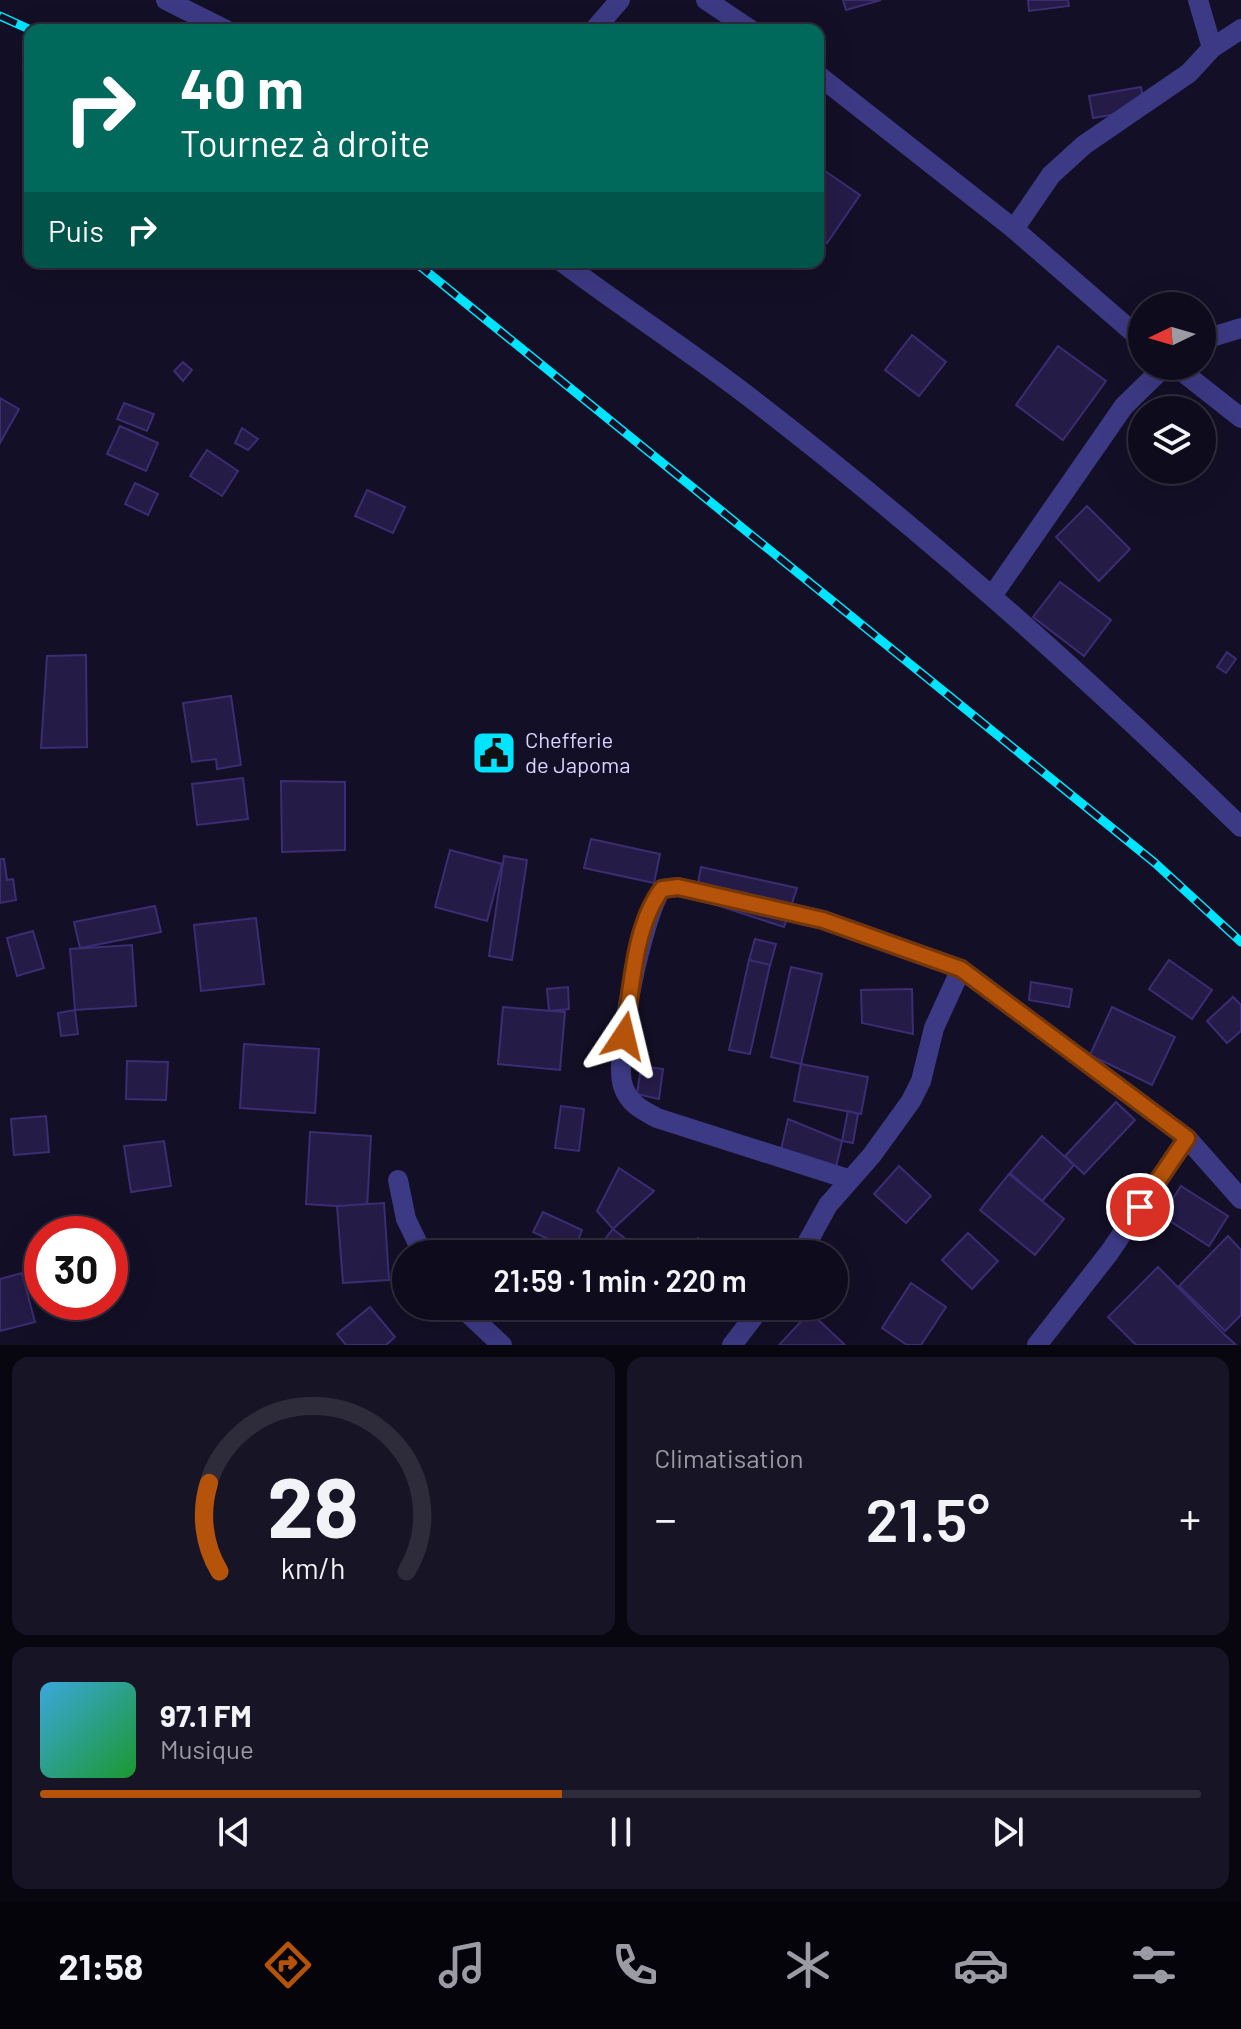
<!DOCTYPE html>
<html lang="fr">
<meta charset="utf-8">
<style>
:root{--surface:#0e0b1c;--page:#171425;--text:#f1f3f6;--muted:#9b9ba3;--line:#2e2b3b;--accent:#b45309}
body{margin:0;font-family:Barlow,sans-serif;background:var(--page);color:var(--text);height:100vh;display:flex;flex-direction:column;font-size:30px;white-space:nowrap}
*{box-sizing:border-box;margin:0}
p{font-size:26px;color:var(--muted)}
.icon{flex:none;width:44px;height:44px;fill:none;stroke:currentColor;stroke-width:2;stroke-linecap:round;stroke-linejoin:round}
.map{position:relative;height:1345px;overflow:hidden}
.panel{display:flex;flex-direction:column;gap:12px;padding:12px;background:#08060f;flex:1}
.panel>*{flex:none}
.guide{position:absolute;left:24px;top:24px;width:800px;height:244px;border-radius:16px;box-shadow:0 8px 32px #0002,0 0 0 2px var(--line);background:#00695c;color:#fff;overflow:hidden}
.needle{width:52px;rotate:265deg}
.buttons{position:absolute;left:1128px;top:292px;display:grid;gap:16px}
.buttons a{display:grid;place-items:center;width:88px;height:88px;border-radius:50%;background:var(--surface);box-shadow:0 8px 32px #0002,0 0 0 2px var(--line);font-size:40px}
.speed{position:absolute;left:24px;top:1216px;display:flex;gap:16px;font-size:40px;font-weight:700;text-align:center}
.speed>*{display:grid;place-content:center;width:104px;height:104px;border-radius:50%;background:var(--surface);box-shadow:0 8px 32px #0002,0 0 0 2px var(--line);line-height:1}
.speed .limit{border:12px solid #d22;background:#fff;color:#111}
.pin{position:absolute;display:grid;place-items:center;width:68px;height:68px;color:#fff;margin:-34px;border:4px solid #fff;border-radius:50%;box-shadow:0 2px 8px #0007}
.me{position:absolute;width:88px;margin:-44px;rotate:10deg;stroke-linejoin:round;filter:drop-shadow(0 0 6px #0008)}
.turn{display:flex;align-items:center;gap:28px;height:168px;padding:0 24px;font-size:36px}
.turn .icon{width:104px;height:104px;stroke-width:2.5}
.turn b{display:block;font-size:56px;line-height:68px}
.then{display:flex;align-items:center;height:76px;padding:0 24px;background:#0003;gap:16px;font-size:30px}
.big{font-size:60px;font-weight:600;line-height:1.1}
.panel .widget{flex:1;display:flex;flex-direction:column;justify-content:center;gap:12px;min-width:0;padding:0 28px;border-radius:16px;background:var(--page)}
.panel .dial{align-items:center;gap:0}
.dial svg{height:208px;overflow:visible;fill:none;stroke:var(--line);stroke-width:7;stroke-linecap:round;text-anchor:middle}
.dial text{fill:var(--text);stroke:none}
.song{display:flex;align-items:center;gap:24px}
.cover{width:96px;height:96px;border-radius:12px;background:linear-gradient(135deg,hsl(200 70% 55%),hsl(130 70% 35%))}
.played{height:8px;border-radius:4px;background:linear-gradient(90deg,var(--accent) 45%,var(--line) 45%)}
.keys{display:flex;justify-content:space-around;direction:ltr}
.heat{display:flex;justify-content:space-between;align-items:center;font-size:44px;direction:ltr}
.panel .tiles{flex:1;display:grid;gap:12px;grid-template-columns:1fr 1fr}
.widget:last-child{grid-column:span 2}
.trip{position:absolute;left:392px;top:1240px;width:456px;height:80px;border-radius:40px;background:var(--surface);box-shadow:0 8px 32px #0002,0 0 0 2px var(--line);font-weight:600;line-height:80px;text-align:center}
.menu{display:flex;height:128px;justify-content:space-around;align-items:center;background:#06040b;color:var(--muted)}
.menu .icon{width:56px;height:56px}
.menu .selected{color:var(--accent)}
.menu b{font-size:36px;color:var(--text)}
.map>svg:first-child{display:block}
.building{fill:#241b47;stroke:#3b2d73;stroke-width:2}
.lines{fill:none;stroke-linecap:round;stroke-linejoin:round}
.minor{stroke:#3d3a85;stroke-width:20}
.rail-casing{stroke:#00e5ff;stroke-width:9}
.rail{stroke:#130f26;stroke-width:6;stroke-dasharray:18;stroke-linecap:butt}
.route-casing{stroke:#753606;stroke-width:20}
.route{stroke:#b45309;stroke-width:14}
.labels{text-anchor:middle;stroke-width:8;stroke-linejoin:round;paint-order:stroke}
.poi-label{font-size:22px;fill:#d9d4ff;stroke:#130f26;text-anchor:start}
</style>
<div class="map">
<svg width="1241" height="1345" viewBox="0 0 1241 1345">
<rect width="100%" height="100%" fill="#130f26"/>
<g class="building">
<path d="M843,0h38l-35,10z"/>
<path d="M1028,0h40l1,6 -40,5z"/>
<path d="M1141,87l4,22 -52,9 -4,-22z"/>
<path d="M825,171l35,24 -33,48 -9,-7v-55z"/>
<path d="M912,335l34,27 -27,34 -34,-26z"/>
<path d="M1058,346l48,35 -43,59 -47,-35z"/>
<path d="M183,362l9,8 -9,11 -9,-10z"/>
<path d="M0,398l19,11 -19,34z"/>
<path d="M124,403l30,11 -7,17 -30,-12z"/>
<path d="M120,426l38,17 -12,28 -39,-17z"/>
<path d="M242,428l16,11 -10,11 -13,-7z"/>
<path d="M207,450l31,21 -16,25 -32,-20z"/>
<path d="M135,483l23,11 -10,21 -23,-11z"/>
<path d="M367,490l38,17 -12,26 -38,-17z"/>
<path d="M1087,506l43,43 -31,32 -43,-44z"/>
<path d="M1060,582l51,38 -27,36 -51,-39z"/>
<path d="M1227,652l9,7 -10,14 -9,-6z"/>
<path d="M86,655l1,92 -46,1 6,-92z"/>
<path d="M231,696l10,69 -24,4 -1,-10 -24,3 -9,-59z"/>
<path d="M243,778l5,41 -51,6 -5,-41z"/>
<path d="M281,781l64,1v68l-63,2z"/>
<path d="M591,839l69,15 -6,29 -70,-15z"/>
<path d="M450,850l52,14 -15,57 -52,-14z"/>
<path d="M504,856l23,4 -15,100 -23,-4z"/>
<path d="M0,859h4l3,21 6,-1 3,21 -16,3z"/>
<path d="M701,867l96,21 -13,39 -89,-29z"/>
<path d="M155,906l6,26 -81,16 -6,-26z"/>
<path d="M256,918l8,66 -63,7 -7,-66z"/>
<path d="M33,931l11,37 -27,8 -10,-38z"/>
<path d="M755,939l21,5 -6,22 -21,-6z"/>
<path d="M132,945l4,61 -61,4 -5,-61z"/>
<path d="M749,960l21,5 -20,89 -21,-4z"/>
<path d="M1169,960l43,30 -20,29 -43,-30z"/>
<path d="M791,967l31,7 -21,90 -30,-7z"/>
<path d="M1031,982l41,7 -3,18 -40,-7z"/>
<path d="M568,987l1,22 -20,2 -2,-22z"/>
<path d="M912,989l1,45 -51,-11 -1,-33z"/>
<path d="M1233,997l8,8v26l-14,12 -20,-22z"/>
<path d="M503,1007l62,5 -5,58 -62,-6z"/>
<path d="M1112,1007l63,30 -23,48 -62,-30z"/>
<path d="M75,1010l3,24 -17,2 -3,-23z"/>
<path d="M244,1044l75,5 -4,64 -75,-5z"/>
<path d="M127,1061l41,1 -2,38 -40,-1z"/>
<path d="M801,1064l67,13 -7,37 -67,-13z"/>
<path d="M641,1066l22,3 -4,30 -22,-5z"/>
<path d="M1116,1102l19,18 -51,54 -19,-18z"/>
<path d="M561,1106l23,3 -5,42 -24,-3z"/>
<path d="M848,1111l10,3 -5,29 -11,-2z"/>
<path d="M46,1116l3,36 -35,3 -3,-36z"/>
<path d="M788,1119l54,22 -6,26 -56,-13z"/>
<path d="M310,1132l61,4 -4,72 -61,-4z"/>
<path d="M1042,1136l32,29 -32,36 -32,-28z"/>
<path d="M164,1141l7,45 -40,6 -7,-46z"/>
<path d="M899,1166l32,30 -25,27 -32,-29z"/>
<path d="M619,1168l35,23 -41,38 -16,-18z"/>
<path d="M1009,1174l55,45 -29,36 -55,-45z"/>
<path d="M1181,1186l47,30 -19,30 -47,-30z"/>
<path d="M384,1203l5,77 -46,3 -6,-77z"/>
<path d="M543,1212l39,18 -8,21 -41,-19z"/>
<path d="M613,1229l32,25h-52z"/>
<path d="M968,1233l30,28 -26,28 -30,-29z"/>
<path d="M1228,1236l13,14v65l-16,16 -46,-45z"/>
<path d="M698,1238l19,16h-32z"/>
<path d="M1158,1267l66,67 12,11h-100l-28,-28z"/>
<path d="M22,1273l13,49 -35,9v-52z"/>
<path d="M911,1283l35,24 -25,38h-14l-25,-17z"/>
<path d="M370,1307l25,30 -9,8h-40l-9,-11z"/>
<path d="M810,1312l35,33h-66z"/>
</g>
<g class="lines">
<g class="minor">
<path d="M166,0l60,30"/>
<path d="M706,0l45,30"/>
<path d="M1198,0l14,48"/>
<path d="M594,30l26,-30"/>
<path d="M818,75l196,154 128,111"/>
<path d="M1014,229l37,-54 33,-30 105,-72 23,-25 29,-19"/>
<path d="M562,262c60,45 123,86 182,131 175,134 339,280 497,434"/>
<path d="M1202,340l39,-12"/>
<path d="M1175,366l66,52"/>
<path d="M992,596l132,-190 41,-40"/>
<path d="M848,1179l-191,-61c-15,-8 -28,-14 -34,-32 -10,-30 20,-172 39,-197l16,-2 145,33 138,49 226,169 54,61"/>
<path d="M398,1180l8,39 17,35"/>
<path d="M801,1254l27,-49 44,-50 39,-54 10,-20 13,-53 27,-59"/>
<path d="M460,1306l42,39"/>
<path d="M732,1345l30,-39"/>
<path d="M1037,1345l72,-92 78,-115"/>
</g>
<g class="rail-casing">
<g id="rail">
<path d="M0,16l31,14"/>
<path d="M415,262l740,601 86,79"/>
</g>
</g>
<use href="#rail" class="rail"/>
</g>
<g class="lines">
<g class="route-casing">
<path id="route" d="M624,1036c8,-45 9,-109 38,-147l16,-2 145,33 138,49 226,169 -47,69"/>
</g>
<use href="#route" class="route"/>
</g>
<defs>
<g id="civic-square" transform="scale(2.3)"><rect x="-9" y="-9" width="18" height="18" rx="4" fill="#00e5ff" stroke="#130f26"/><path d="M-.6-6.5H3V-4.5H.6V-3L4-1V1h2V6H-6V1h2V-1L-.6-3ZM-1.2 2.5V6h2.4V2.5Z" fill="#111"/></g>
</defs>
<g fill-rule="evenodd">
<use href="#civic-square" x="494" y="753"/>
</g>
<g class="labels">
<g class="poi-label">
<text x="525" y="748">Chefferie<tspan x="525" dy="25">de Japoma</tspan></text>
</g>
</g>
</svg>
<div class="buttons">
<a><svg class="needle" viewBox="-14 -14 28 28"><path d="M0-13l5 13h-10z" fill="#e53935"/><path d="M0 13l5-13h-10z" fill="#9b9ba3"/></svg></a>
<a><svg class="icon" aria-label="layers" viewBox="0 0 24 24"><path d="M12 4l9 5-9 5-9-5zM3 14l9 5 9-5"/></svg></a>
</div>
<div class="speed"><div class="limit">30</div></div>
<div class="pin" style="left:1140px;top:1207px;background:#d93025"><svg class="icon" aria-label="arrive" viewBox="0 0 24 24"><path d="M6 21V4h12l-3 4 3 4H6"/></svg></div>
<svg class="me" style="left:624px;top:1036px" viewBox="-20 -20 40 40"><path d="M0-17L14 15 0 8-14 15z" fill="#b45309" stroke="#fff" stroke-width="4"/></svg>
<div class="trip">21:59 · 1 min · 220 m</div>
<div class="guide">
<div class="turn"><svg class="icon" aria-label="right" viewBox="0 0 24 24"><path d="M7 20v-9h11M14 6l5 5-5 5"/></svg><div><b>40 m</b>Tournez à droite</div></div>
<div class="then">Puis<svg class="icon" aria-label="right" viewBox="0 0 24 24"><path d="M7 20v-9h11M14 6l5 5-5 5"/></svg></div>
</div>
</div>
<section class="panel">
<div class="tiles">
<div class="widget dial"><svg viewBox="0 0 100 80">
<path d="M14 69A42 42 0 1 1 86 69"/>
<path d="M14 69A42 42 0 0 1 10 35" stroke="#b45309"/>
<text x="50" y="56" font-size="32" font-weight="700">28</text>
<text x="50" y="72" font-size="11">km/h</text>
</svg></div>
<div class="widget"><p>Climatisation</p>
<div class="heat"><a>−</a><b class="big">21.5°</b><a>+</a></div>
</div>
<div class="widget">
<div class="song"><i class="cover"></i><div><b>97.1 FM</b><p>Musique</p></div></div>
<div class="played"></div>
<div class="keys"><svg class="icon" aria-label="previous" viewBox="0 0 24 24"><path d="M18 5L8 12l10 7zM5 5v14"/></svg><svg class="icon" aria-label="pause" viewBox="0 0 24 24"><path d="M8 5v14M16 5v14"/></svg><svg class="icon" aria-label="next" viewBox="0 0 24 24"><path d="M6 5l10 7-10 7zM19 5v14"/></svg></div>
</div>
</div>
</section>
<nav class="menu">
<b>21:58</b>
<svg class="icon selected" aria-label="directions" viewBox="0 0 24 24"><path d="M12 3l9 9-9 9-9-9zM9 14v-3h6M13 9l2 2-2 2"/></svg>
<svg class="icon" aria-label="music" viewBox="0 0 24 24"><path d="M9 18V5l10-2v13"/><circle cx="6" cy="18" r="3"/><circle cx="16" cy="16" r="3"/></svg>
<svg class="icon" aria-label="phone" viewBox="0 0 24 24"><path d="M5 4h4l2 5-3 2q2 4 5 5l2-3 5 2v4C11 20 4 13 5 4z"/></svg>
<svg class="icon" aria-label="climate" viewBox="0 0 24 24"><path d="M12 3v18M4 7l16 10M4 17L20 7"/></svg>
<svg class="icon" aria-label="car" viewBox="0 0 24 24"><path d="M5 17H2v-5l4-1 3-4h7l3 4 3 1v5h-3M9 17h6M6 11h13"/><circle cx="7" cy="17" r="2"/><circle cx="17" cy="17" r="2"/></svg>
<svg class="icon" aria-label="filters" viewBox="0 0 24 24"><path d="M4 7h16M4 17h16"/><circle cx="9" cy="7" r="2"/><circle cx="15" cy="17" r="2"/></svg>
</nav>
